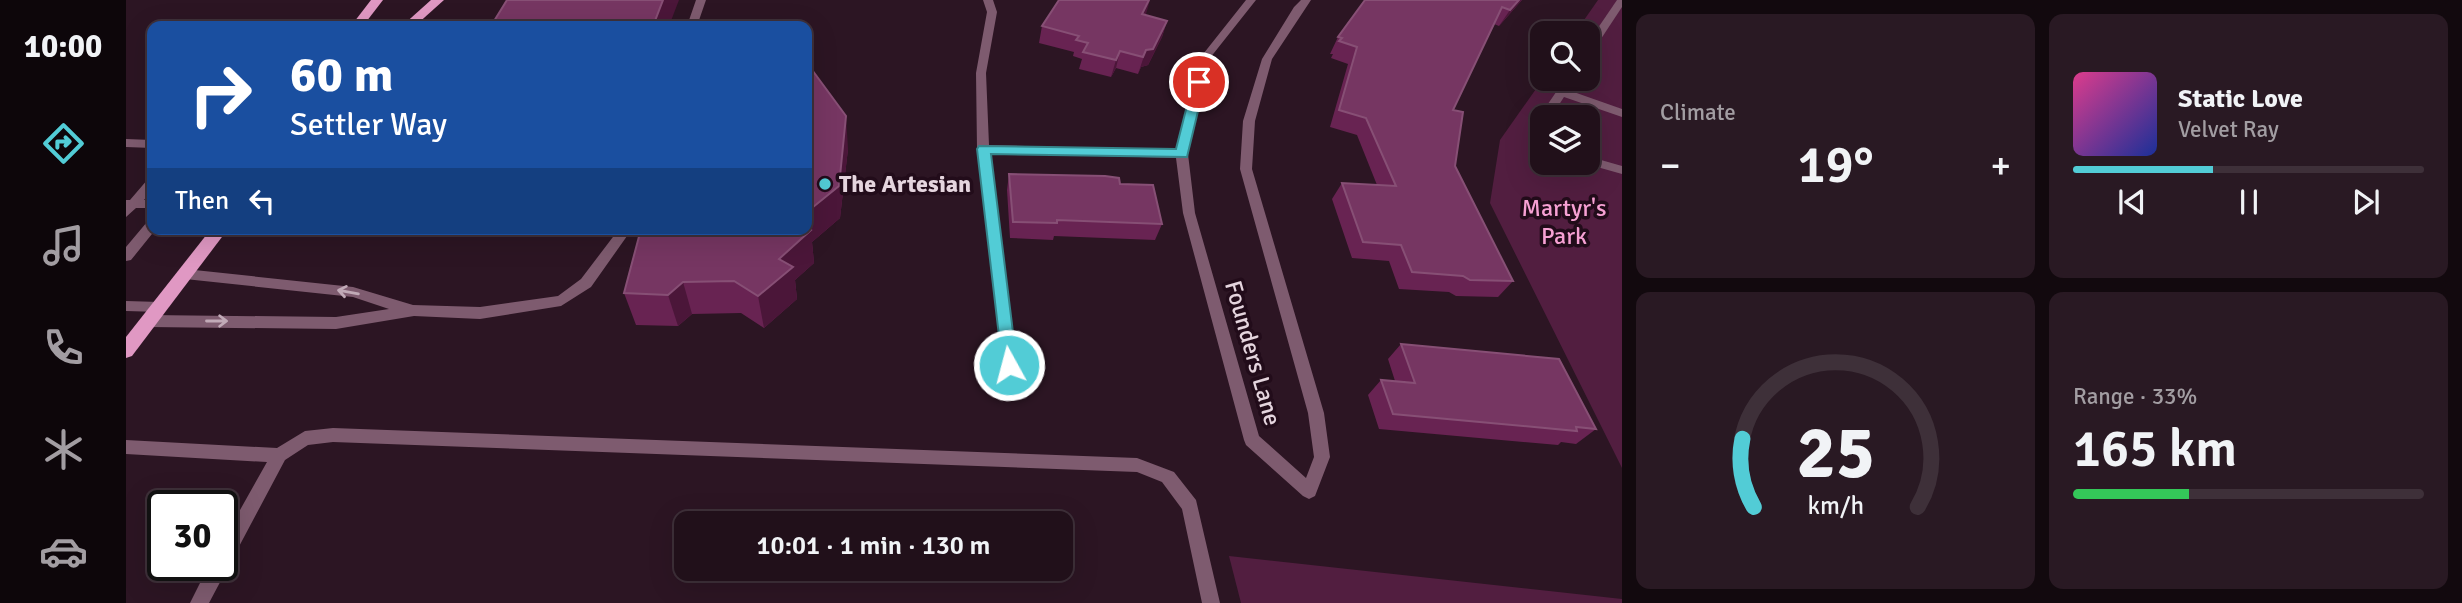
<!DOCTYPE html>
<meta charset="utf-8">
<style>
:root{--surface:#21101a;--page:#291923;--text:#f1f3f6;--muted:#a29da2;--line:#3e3039;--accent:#52ccd6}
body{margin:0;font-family:Signika,sans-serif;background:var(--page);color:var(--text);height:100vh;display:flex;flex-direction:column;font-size:26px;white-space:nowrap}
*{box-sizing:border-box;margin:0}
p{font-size:23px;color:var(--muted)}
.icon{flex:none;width:38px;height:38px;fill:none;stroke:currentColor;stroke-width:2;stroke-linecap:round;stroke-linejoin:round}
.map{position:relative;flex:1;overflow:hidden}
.panel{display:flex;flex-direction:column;gap:14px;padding:14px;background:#12090e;width:840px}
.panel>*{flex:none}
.banner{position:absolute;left:21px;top:21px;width:665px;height:214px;border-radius:14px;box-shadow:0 7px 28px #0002,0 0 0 2px var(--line);background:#1a4fa0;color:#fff;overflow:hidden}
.fabs{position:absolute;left:1404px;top:21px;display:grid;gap:14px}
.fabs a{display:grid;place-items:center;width:70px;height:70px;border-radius:14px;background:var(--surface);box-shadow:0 7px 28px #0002,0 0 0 2px var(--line);font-size:35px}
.speed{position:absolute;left:21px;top:490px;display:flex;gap:14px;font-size:35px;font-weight:700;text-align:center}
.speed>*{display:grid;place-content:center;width:91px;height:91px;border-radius:50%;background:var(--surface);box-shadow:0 7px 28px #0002,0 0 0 2px var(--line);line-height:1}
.speed .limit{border:4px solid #111;border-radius:10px;background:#fff;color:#111}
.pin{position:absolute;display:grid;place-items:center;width:60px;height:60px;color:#fff;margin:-30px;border:4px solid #fff;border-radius:50%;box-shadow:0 2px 7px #0007}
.me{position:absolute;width:77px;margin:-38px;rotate:353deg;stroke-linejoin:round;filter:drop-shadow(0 0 5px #0008)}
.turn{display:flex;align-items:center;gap:24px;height:147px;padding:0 28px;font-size:32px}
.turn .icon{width:91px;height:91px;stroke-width:2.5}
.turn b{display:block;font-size:49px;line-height:60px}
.then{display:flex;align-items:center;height:66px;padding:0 28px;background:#0003;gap:14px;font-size:26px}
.big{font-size:52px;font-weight:600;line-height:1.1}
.panel .tile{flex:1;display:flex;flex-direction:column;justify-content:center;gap:10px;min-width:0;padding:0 24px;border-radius:14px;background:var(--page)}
.panel .dial{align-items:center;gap:0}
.dial svg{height:182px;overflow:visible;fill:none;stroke:var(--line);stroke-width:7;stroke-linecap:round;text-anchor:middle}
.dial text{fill:var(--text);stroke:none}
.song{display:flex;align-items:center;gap:21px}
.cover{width:84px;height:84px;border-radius:10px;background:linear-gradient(135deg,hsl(330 70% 55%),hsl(230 70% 35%))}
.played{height:7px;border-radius:4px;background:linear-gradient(90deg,var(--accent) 40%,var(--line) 40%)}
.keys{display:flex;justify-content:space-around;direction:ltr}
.heat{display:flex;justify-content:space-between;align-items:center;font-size:38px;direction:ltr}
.charge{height:10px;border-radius:5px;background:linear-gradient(90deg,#34c759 33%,var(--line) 0)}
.panel .tiles{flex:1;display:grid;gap:14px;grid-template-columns:repeat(2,1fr)}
.trip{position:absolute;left:548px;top:511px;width:399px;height:70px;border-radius:14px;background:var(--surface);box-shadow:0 7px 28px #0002,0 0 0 2px var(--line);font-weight:600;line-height:70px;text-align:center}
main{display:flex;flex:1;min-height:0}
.tab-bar{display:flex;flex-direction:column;width:126px;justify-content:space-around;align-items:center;background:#0d060a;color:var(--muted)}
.tab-bar .icon{width:49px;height:49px}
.tab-bar .on{color:var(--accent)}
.tab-bar b{font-size:32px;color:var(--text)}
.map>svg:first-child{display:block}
.green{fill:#521e40;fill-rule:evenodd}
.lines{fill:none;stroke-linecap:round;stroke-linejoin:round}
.service{fill:#7e5b6f;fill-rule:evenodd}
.minor{fill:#7e5b6f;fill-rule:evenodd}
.primary{fill:#e098c3;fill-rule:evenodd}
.wall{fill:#682352}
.shaded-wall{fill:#4b1639}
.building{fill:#763662;stroke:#874f75;stroke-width:2}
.oneway{stroke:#c1aab7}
.route{fill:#52ccd6;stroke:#35858b;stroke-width:2}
.poi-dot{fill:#52ccd6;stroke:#220c1a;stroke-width:2.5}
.labels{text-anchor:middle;stroke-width:7;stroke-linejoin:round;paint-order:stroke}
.poi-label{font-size:24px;font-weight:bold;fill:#e5d5de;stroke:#220c1a;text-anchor:start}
.park-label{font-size:24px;fill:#f7a1d4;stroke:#220c1a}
.street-label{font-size:24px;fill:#e5d5de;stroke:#220c1a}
</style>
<main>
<nav class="tab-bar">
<b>10:00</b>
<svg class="icon on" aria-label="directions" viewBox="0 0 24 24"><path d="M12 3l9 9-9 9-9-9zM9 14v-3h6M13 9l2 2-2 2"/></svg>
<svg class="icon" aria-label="music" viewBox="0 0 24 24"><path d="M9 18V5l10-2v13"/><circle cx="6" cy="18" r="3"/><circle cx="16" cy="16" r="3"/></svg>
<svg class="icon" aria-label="phone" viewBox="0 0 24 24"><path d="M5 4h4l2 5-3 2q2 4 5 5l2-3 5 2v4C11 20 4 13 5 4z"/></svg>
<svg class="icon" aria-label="climate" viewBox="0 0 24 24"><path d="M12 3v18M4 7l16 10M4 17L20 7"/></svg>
<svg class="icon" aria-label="car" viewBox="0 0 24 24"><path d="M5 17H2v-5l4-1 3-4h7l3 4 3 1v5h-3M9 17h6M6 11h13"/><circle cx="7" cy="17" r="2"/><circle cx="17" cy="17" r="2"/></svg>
</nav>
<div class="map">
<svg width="1496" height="603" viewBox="0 0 1496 603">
<rect width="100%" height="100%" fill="#2c1523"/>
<g class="green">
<path d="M1472,0h24v468l-132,-265 10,-63 43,-61h44v-46h-12zM1416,117h45v46h-45z"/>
<path d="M1103,556l393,43v4h-381z"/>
</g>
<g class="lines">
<g class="service">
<path d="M570,0h10l-9,26h-10z"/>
<path d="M1491,0h5v7l-31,47 -4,1v-11z"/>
<path d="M1439,79h10l-7,11 54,19v8l-58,-20 -13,20h-9l-1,3 -2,-3z"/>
<path d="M1461,156l35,10v8l-39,-11h4z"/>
<path d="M26,178v12l-8,10h8v8h-16l-10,9v-17h4l18,-21z"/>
<path d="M26,220v9h4l-25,31 -5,1v-14l21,-25z"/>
<path d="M493,229h13l-41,58 -30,19 -81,13 -66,-3 -78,13 -187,-2 -5,-2 -2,-4 2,-4 5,-2 187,2 53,-8 -36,-12 -168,-18 -7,-5 7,-5 168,18 60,18 67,2 78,-11 23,-17z"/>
<path d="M0,301l34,1 5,1 2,4 -2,4 -5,1 -34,-1z"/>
<path d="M207,428l804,30 37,14 22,28 24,103h-18l-20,-94 -20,-27 -25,-10 -804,-30 -25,3 -23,15 -76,143h-19l19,-38h13v-23l45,-80 -141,-8v-14l151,8 28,-17z"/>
</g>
<g class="minor">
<path d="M857,0h10l4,12 -11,61 3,72 188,5 23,-92 46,-58h10l-46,58 -22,96 7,59 64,223 47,42 8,-21 -6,-44 -68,-244 3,-48 19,-62 32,-52 7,-7h10l-39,59 -17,62 -3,48 72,244 6,44 -15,39 -6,3 -6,-3 -57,-51 -2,-5 -61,-227 -7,-55 -187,-5 26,212 -2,4 -5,2 -5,-2 -26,-220 -1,-76 11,-61z"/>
<path d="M0,139l26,1v8l-26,-1z"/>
</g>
<g class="primary">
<path d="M245,0h12l-20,26h-12z"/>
<path d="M305,0h13l-29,26h-13z"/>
<path d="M85,229h17l-96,127 -6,2v-21z"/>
</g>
</g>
<g class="wall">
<path d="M1239,0h157l-23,26 -5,-2 -41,86 2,56 58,115 -15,16 -42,-1 -7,-4 -50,-3 -10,-28 -37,-3 -20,-59 10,-16 35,2 -20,-50 -27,-8 18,-63 -17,-6 2,-4h-3l8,-17z"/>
<path d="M1019,15l22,6 -5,16 -14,28 -7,2 -3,7 -22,-6 -5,9 -32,-8 3,-10 -9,-3 1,-4 -35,-9 3,-17z"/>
<path d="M722,149l-8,69 -28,24 2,21 -19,17 2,19 -33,29 -23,-15 -49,1 -14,12 -42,-1 -12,-32z"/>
<path d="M883,174l111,10 42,40 -7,16 -101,-4 -1,4 -43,-2 -3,-48z"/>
<path d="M311,229h159l-2,5z"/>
<path d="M1275,344l195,85 -20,15 -15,-2 -3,3 -179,-16 -11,-34 13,-15 14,1 -7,-22z"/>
</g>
<g class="shaded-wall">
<path d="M537,0h16l-10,26h-16z"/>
<path d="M1024,0l-4,14 -9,17 5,-17z"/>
<path d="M1393,0h3l-23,26 11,-16z"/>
<path d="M1041,21l-5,16 -14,28 -7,2 -3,7 8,-24z"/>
<path d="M994,51l-4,17 -5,9 5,-17z"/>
<path d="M720,116l2,33 -8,69 -28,24 2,21 -19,17 2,19 -33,29 -6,-32 21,-37 28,-30v-17z"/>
<path d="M557,282l9,32 -14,12 -10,-31z"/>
</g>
<g class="building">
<path d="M381,0h156l-10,26h-162z"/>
<path d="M933,0h90l-7,14 25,7 -14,28 -7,1 -3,7 -23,-6 -4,9 -33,-8 5,-9 -12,-3 3,-4 -37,-10z"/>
<path d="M1239,0h154l-9,10 -8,-3 -49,103 10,2 -8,54 58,115 -43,-1 -7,-4 -51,-4 -11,-27 -38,-3 -21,-59 54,3 -30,-68 -27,-8 18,-63 -18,-6 3,-3 -4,-1z"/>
<path d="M681,63l39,53 -7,70 -32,26z"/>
<path d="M883,174l96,2 14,2 1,6 33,1 9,39 -105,-4v3l-44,-1z"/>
<path d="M681,227l4,3 -32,29 14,8 -35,29 -24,-15 -51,1 -15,13 -44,-2 17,-64h166z"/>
<path d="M1275,344l158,15 37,70 -20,-2 1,4 -184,-17 -12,-34 34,3z"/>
</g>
<defs><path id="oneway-shaft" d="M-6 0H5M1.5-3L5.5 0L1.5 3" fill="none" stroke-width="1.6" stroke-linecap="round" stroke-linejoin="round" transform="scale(1.75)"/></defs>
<g class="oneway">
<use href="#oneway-shaft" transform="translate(222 292) rotate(-170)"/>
<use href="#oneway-shaft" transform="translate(91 321)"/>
</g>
<path class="route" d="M1073,78l6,4 -18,75 -196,-3 26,211 -2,5h-12l-26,-221 2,-3 197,3 17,-67z"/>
<circle class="poi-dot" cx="699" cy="184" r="7"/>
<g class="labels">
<g class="poi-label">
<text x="713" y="192">The Artesian</text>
</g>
<g class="park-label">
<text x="1438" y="216">Martyr's<tspan x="1438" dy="28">Park</tspan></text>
</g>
<g class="street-label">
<text transform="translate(1127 353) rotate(74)" y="8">Founders Lane</text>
</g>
</g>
</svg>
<div class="fabs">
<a><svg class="icon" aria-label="search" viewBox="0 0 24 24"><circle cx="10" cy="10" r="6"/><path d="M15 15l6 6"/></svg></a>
<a><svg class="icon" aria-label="layers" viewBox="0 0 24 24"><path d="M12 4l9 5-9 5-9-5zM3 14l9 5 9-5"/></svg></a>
</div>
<div class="speed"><div class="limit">30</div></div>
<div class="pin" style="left:1073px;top:82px;background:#d93025"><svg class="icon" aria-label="arrive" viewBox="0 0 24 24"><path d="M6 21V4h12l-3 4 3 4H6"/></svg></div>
<svg class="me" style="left:883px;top:365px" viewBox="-20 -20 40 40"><circle r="17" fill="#52ccd6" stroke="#fff" stroke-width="3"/><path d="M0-11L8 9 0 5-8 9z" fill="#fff"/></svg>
<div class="trip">10:01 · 1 min · 130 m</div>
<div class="banner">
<div class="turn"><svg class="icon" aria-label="right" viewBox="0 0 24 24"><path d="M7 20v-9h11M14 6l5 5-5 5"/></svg><div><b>60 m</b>Settler Way</div></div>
<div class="then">Then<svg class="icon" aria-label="left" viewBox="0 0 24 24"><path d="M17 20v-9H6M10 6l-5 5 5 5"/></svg></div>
</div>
</div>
<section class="panel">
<div class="tiles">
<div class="tile"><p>Climate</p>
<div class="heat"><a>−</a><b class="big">19°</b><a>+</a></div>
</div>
<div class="tile">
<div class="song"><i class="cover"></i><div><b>Static Love</b><p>Velvet Ray</p></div></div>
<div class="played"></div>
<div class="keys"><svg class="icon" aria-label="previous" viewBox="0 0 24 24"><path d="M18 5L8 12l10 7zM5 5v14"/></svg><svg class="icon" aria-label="pause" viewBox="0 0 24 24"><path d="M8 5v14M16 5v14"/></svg><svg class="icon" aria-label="next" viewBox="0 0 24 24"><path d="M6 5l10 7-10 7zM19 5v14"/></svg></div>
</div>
<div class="tile dial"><svg viewBox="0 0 100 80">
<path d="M14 69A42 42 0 1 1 86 69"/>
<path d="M14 69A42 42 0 0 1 9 39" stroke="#52ccd6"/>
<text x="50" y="56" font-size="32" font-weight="700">25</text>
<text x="50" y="72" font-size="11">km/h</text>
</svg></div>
<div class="tile"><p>Range · 33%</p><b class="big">165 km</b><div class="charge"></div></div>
</div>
</section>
</main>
